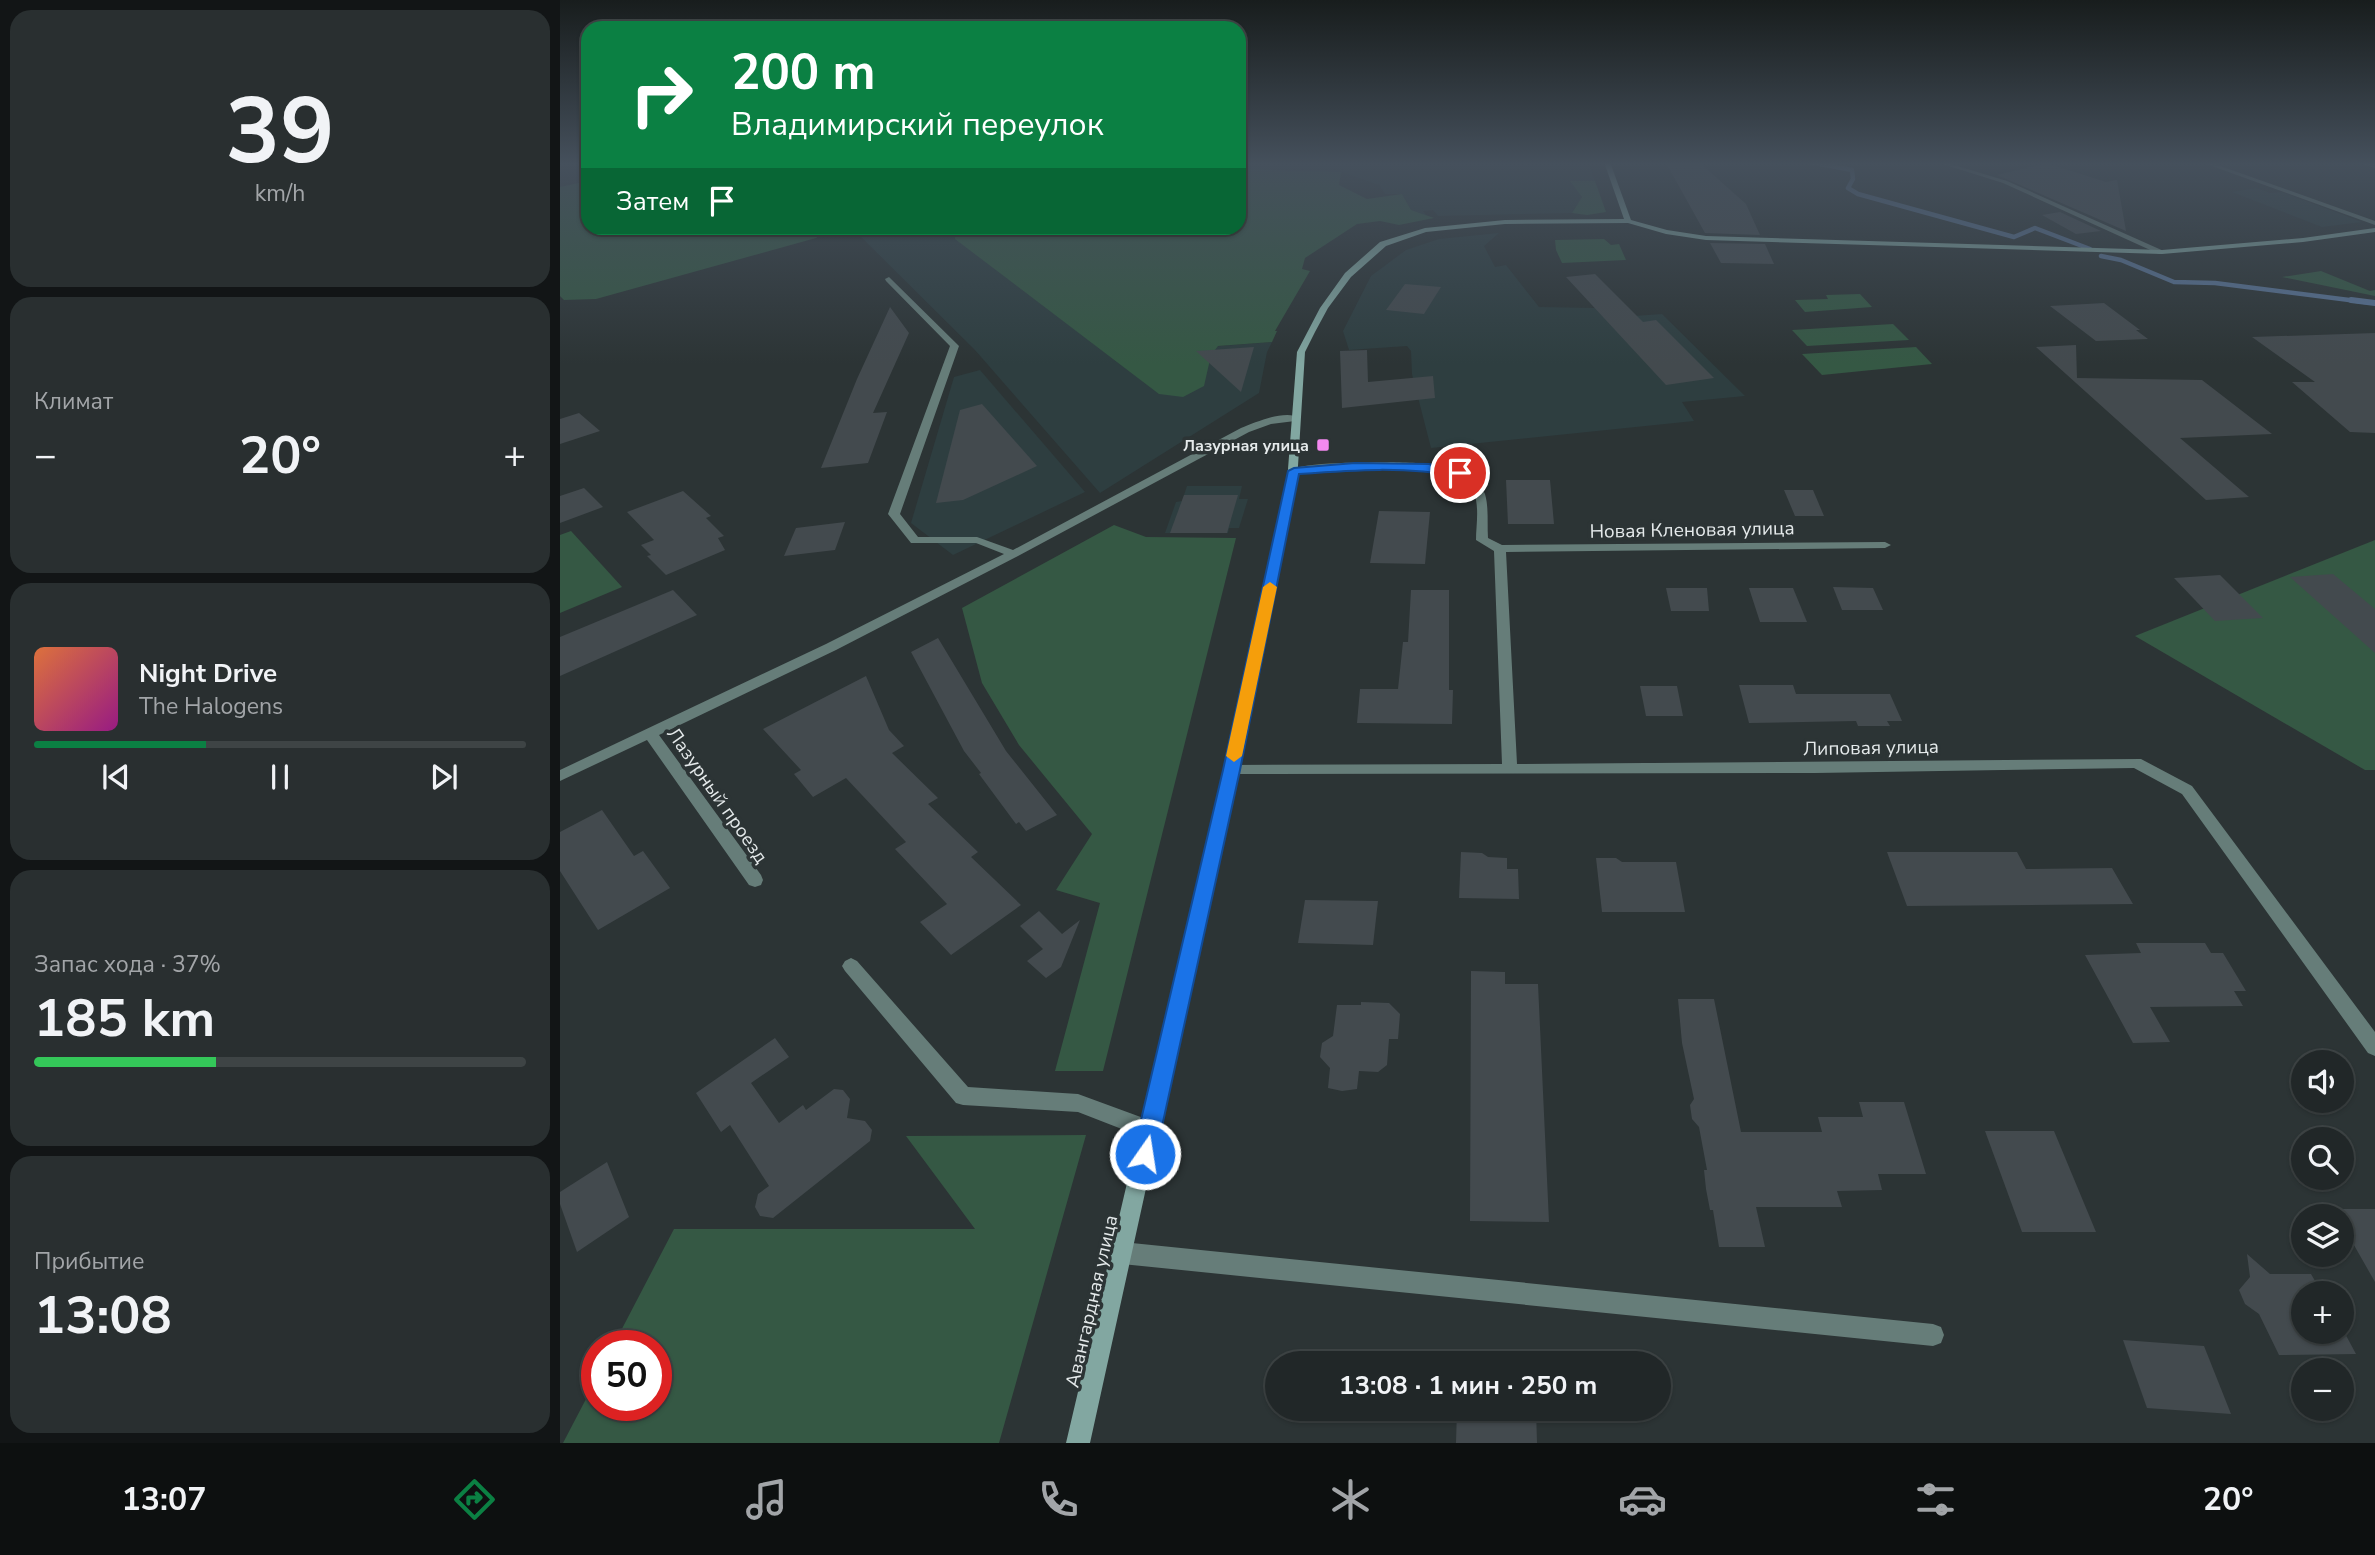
<!DOCTYPE html>
<html lang="ru">
<meta charset="utf-8">
<style>
:root{--surface:#212728;--page:#292f30;--text:#f1f3f6;--muted:#a2a5a8;--line:#3e4445;--accent:#0b8043}
body{margin:0;font-family:"Nunito Sans",sans-serif;background:var(--page);color:var(--text);height:100vh;display:flex;flex-direction:column;font-size:26px;white-space:nowrap}
*{box-sizing:border-box;margin:0}
p{font-size:23px;color:var(--muted)}
.icon{flex:none;width:38px;height:38px;fill:none;stroke:currentColor;stroke-width:2;stroke-linecap:round;stroke-linejoin:round}
.map{position:relative;flex:1;overflow:hidden}
.sheet{display:flex;flex-direction:column;gap:10px;padding:10px;background:#121516;width:560px}
.sheet>*{flex:none}
.hud{position:absolute;left:21px;top:21px;width:665px;height:214px;border-radius:21px;box-shadow:0 2px 5px #0004,0 0 0 2px var(--line);background:#0b8043;color:#fff;overflow:hidden}
.tools{position:absolute;left:1731px;top:1050px;display:grid;gap:14px}
.tools a{display:grid;place-items:center;width:63px;height:63px;border-radius:50%;background:var(--surface);box-shadow:0 2px 5px #0004,0 0 0 2px var(--line);font-size:35px}
.speed{position:absolute;left:21px;top:1330px;display:flex;gap:14px;font-size:35px;font-weight:700;text-align:center}
.speed>*{display:grid;place-content:center;width:91px;height:91px;border-radius:50%;background:var(--surface);box-shadow:0 2px 5px #0004,0 0 0 2px var(--line);line-height:1}
.speed .limit{border:10px solid #d22;background:#fff;color:#111}
.pin{position:absolute;display:grid;place-items:center;width:60px;height:60px;color:#fff;margin:-30px;border:4px solid #fff;border-radius:50%;box-shadow:0 2px 7px #0007}
.me{position:absolute;width:77px;margin:-38px;rotate:13deg;stroke-linejoin:round;filter:drop-shadow(0 0 5px #0008)}
.turn{display:flex;align-items:center;gap:24px;height:147px;padding:0 35px;font-size:32px}
.turn .icon{width:91px;height:91px;stroke-width:2.5}
.turn b{display:block;font-size:49px;line-height:60px}
.then{display:flex;align-items:center;height:66px;padding:0 35px;background:#0003;gap:14px;font-size:26px}
.big{font-size:52px;font-weight:700;line-height:1.1}
.sheet .widget{flex:1;display:flex;flex-direction:column;justify-content:center;gap:10px;min-width:0;padding:0 24px;border-radius:21px;background:var(--page)}
.sheet .dial{align-items:center;gap:0}
.dial b{font-size:91px;line-height:1}
.song{display:flex;align-items:center;gap:21px}
.cover{width:84px;height:84px;border-radius:10px;background:linear-gradient(135deg,hsl(20 70% 55%),hsl(310 70% 35%))}
.played{height:7px;border-radius:4px;background:linear-gradient(90deg,var(--accent) 35%,var(--line) 35%)}
.keys{display:flex;justify-content:space-around;direction:ltr}
.heat{display:flex;justify-content:space-between;align-items:center;font-size:38px;direction:ltr}
.charge{height:10px;border-radius:5px;background:linear-gradient(90deg,#34c759 37%,var(--line) 0)}
.trip{position:absolute;left:705px;top:1351px;width:406px;height:70px;border-radius:35px;background:var(--surface);box-shadow:0 2px 5px #0004,0 0 0 2px var(--line);font-weight:700;line-height:70px;text-align:center}
.dock{display:flex;height:112px;justify-content:space-around;align-items:center;background:#0d1010;color:var(--muted)}
.dock .icon{width:49px;height:49px}
.dock .selected{color:var(--accent)}
.dock b{font-size:32px;color:var(--text)}
main{display:flex;flex:1;min-height:0}
.map>svg:first-child{display:block}
.built{fill:#2e3e40}
.green{fill:#355844}
.lines{fill:none;stroke-linecap:round;stroke-linejoin:round}
.stream-far1{stroke:#597395;stroke-width:4.5}
.stream{stroke:#597395;stroke-width:6}
.building{fill:#434a4e}
.minor{fill:#667d79;fill-rule:evenodd}
.secondary{fill:#82a7a1;fill-rule:evenodd}
.route{fill:#1a73e8;stroke:#114b97;stroke-width:2}
.slow{fill:#f59e0b}
.poi-dot{fill:#f489f0;stroke:#2c3435;stroke-width:2.5}
.labels{text-anchor:middle;stroke-width:7;stroke-linejoin:round;paint-order:stroke}
.far-poi-label{font-size:16px;font-weight:bold;fill:#e5eaeb;stroke:#2c3435;text-anchor:end}
.street-label{font-size:19px;fill:#e5eaeb;stroke:#2c3435}
</style>
<main>
<section class="sheet">
<div class="widget dial"><b>39</b><p>km/h</p></div>
<div class="widget"><p>Климат</p>
<div class="heat"><a>−</a><b class="big">20°</b><a>+</a></div>
</div>
<div class="widget">
<div class="song"><i class="cover"></i><div><b>Night Drive</b><p>The Halogens</p></div></div>
<div class="played"></div>
<div class="keys"><svg class="icon" aria-label="previous" viewBox="0 0 24 24"><path d="M18 5L8 12l10 7zM5 5v14"/></svg><svg class="icon" aria-label="pause" viewBox="0 0 24 24"><path d="M8 5v14M16 5v14"/></svg><svg class="icon" aria-label="next" viewBox="0 0 24 24"><path d="M6 5l10 7-10 7zM19 5v14"/></svg></div>
</div>
<div class="widget"><p>Запас хода · 37%</p><b class="big">185 km</b><div class="charge"></div></div>
<div class="widget"><p>Прибытие</p><b class="big">13:08</b></div>
</section>
<div class="map">
<svg width="1815" height="1443" viewBox="0 0 1815 1443">
<rect width="100%" height="100%" fill="#2c3435"/>
<g class="built">
<path d="M679,162h349l7,19h-24l11,16 -10,16 -134,3 -5,-6 -10,1 4,5 -16,-6 -9,-16h-17l-6,-9 -37,-13 -4,13 -99,1z"/>
<path d="M1696,188l14,5 12,-1 80,30 -40,5 -90,-35z"/>
<path d="M292,228h191l139,121 90,-7 -5,10 -8,41 -159,100 -125,-143z"/>
<path d="M939,233l-15,13 11,21 11,-2 33,42 57,1 24,9 42,-3 83,82 -63,6 12,19 -263,27 -19,-74 -1,-23 -4,-5 -58,4 -6,-19 28,-55 35,-26 33,-11z"/>
<path d="M420,370l105,122 -132,63 -42,-32 43,-146z"/>
<path d="M627,486h55l-3,13h9l-9,29h-10l-1,5h-63l11,-31 6,-1z"/>
</g>
<g class="green">
<path d="M679,169l102,3 -2,13 28,14 35,-5 9,16 23,8 -35,7 -19,-4 -23,3 -52,34 -3,11 8,2 -35,60h2l-5,11 -54,4 -7,9 -7,31 -21,11 -24,-3 -204,-155 1,-11h283z"/>
<path d="M28,181v47h242l-14,10 -220,61 -32,1 -4,-4v-109z"/>
<path d="M1010,181h25l11,31 -19,3 -15,-2 10,-16z"/>
<path d="M1044,239l7,6 8,-1 7,16 -64,3 -6,-13 -1,-10z"/>
<path d="M1761,271l49,20 5,-1v6l-93,-19z"/>
<path d="M1300,294l12,13 -67,5 -10,-12 33,-1 -2,-4z"/>
<path d="M1333,324l16,16 -102,6 -15,-16z"/>
<path d="M1356,347l16,17 -110,11 -20,-21z"/>
<path d="M554,525l32,12 90,1 -133,533h-48l45,-168 -44,-13 36,-56 -73,-89 -37,-62 -20,-75z"/>
<path d="M11,531l51,56 -62,26v-78z"/>
<path d="M1815,540v230h-10l-230,-134z"/>
<path d="M526,1135l-87,308h-436l34,-65v27h59v-59h-43l61,-117h301l-69,-93z"/>
</g>
<g class="lines">
<g class="stream-far1">
<path d="M1249,162l43,8 1,9 -5,9 10,6 156,43 21,-9 55,21"/>
<path d="M1541,256l20,4 53,22 41,1 150,19"/>
</g>
<path class="stream" d="M1791,300l24,3"/>
</g>
<g class="building">
<path d="M1139,162l47,42 14,31 -55,-2 -39,-70z"/>
<path d="M1486,163l60,19 11,-2 9,51 -129,-56z"/>
<path d="M1500,212l41,19 -25,3 -34,-19z"/>
<path d="M1150,243l55,1 9,20 -53,-1z"/>
<path d="M1035,274l48,48 13,-2 58,58 -48,7 -100,-108z"/>
<path d="M845,284l36,3 -17,27 -38,-4z"/>
<path d="M1544,303l36,27h-4l12,9 -52,2 -46,-35z"/>
<path d="M330,307l19,26 -36,80 14,-1 -19,51 -47,5 36,-89z"/>
<path d="M1815,333v100l-25,-1 -58,-50h23l-63,-45z"/>
<path d="M1516,345l1,33 125,2 70,54 -92,4 69,59 -43,3 -170,-153z"/>
<path d="M694,347l-13,45 -45,-41z"/>
<path d="M807,350l1,32 65,-6 2,22 -93,10 -2,-57z"/>
<path d="M422,404l55,62 -74,34 -27,3 24,-93z"/>
<path d="M19,413l21,18 -40,13v-25z"/>
<path d="M946,480h44l4,44h-46z"/>
<path d="M24,488l19,19 -43,16v-27z"/>
<path d="M1224,490h29l11,26h-29z"/>
<path d="M123,491l28,25 -5,2 18,18 -6,2 7,12 -59,25 -19,-19 4,-1 -10,-10 13,-5 -27,-28z"/>
<path d="M624,495h54l-11,38h-57z"/>
<path d="M819,511l51,1 -5,52 -55,-1z"/>
<path d="M285,522l-10,28 -51,6 12,-28z"/>
<path d="M1773,574l42,35v44l-85,-76z"/>
<path d="M1660,575l43,43 -48,3 -41,-43z"/>
<path d="M1273,587l40,1 10,22h-41z"/>
<path d="M1106,588h41l2,23h-38z"/>
<path d="M1189,588h44l14,34h-47z"/>
<path d="M113,590l24,25 -137,61v-39z"/>
<path d="M851,590h38v100h4l-1,34 -95,-1 3,-34h38l5,-47h5z"/>
<path d="M378,638l68,113 51,64 -31,16 -7,-9 -3,2 -37,-50 2,-1 -17,-22 -53,-99z"/>
<path d="M306,676l23,54 15,16 -12,7 46,45 -10,6 50,48 -7,5 50,48 -70,50 -31,-33 27,-18 -52,-55 11,-7 -60,-64 -33,19 -19,-23 7,-4 -38,-41z"/>
<path d="M1179,685h54l3,9h94l12,27h-15l3,5h-32l-2,-5 -107,2z"/>
<path d="M1080,686h37l6,30h-37z"/>
<path d="M42,810l32,46 9,-5 27,37 -72,42 -38,-59v-39z"/>
<path d="M901,852l21,1 6,4 19,1v11h11l1,30 -60,-1z"/>
<path d="M1327,852h130l9,17 86,-1 21,36 -226,2z"/>
<path d="M1036,858h20l6,4h54l9,50h-83z"/>
<path d="M745,900l73,1 -5,44 -75,-2z"/>
<path d="M479,911l23,23 18,-14 -19,47 -15,11 -19,-17 16,-12 -23,-23z"/>
<path d="M1576,943h69l6,10h12l23,38h-12l9,15 -93,1 20,35 -37,1 -48,-88 56,-2z"/>
<path d="M911,971l34,1v12h33l11,238 -79,-1z"/>
<path d="M1118,999h36l27,133h81l-4,-15h45l-4,-15h45l22,72h-48l4,16 -45,1 5,16h-86l9,40h-46l-6,-37h-3l-4,-21 -2,-19h3l-8,-43 -7,-8 -2,-14 4,-6 -12,-56z"/>
<path d="M801,1002l28,1 11,11 -2,25h-9l-2,26 -9,7 -19,-1 -2,18 -15,2 -14,-3 2,-20 -10,-11 2,-14 11,-7 4,-31h24z"/>
<path d="M215,1038l14,19 -38,26 28,40 24,-18 3,5 28,-21 9,1 7,9 -3,19 18,3 7,9 -2,11 -97,77 -13,-2 -5,-9 3,-13 11,-8 -39,-61 -9,7 -25,-39z"/>
<path d="M1425,1131h69l42,101h-74z"/>
<path d="M47,1162l22,55 -52,35 -17,-48v-12z"/>
<path d="M1773,1209h42v73l-33,-58v-8h-5z"/>
<path d="M1687,1254l23,20h41l11,19h-19v39h39v-4l14,26 -77,1 -20,-41 -14,-10 -6,-14 11,-13z"/>
<path d="M1563,1340l81,6 27,68 -84,-6z"/>
<path d="M897,1409h79l1,34h-81z"/>
</g>
<g class="lines">
<g class="minor">
<path d="M1376,162h8l63,19 159,71 -7,2 -156,-71z"/>
<path d="M1641,162h8l166,59v4z"/>
<path d="M1798,162l17,2v4l-16,-5z"/>
<path d="M329,277l70,69 -59,168 18,23h59l36,13 228,-122c16,-6 44,-19 59,-10l-5,3 -24,3 -22,8 -231,124 -182,94 -177,85 102,140 2,5 -2,5 -6,2 -6,-2 -102,-145 -87,41v-11l266,-126 178,-90 -28,-11h-65l-23,-29 62,-168 -64,-65 -1,-2z"/>
<path d="M831,462c28,1 83,1 94,32 4,14 2,30 3,44l14,7 383,-3 6,3 -6,3 -379,4 11,212 624,-5 51,27 183,246v24l-7,-3 -186,-259 -48,-26 -319,5 -589,1 -2,-4 2,-4 5,-1 271,-1 -8,-213 -18,-11c0,-15 4,-35 -3,-49 -18,-35 -144,-20 -179,-17l-5,-3c14,-10 81,-8 102,-9z"/>
<path d="M291,958l6,3 111,126 110,7 79,29 3,7 -3,7 -7,3 -72,-28 -115,-7 -7,-2 -111,-132 -3,-5 3,-5z"/>
<path d="M562,1242l811,82 8,3 3,8 -3,8 -8,3 -811,-82 -8,-3 -3,-8 3,-8z"/>
</g>
<path class="secondary" d="M1044,162h6l21,58 36,10 39,6 456,14 141,-12 72,-10v4l-72,10 -141,12 -456,-14 -40,-6 -38,-11 -123,1 -79,8 -40,14 -35,31 -23,31 -13,24 -10,20 -8,130 -59,288 -148,673h-24l158,-673 63,-288 10,-130 23,-44 25,-35 35,-31 45,-14 80,-8 119,-1z"/>
</g>
<linearGradient id="sky" x2="0" y2="1"><stop stop-color="#181d1d"/><stop offset="0.45" stop-color="#45505c"/><stop offset="1" stop-color="#45505c" stop-opacity="0"/></linearGradient>
<rect width="1815" height="364" fill="url(#sky)"/>
<path class="route" d="M795,463l74,1 37,9 -6,4c-53,-11 -107,-7 -161,-3l-59,296 -84,384 -3,9 -8,3 -8,-3 -4,-9 90,-384 65,-299 6,-3z"/>
<path class="slow" d="M710,582l7,5 -35,169 -8,6 -8,-6 37,-169z"/>
<rect class="poi-dot" x="756" y="438" width="14" height="14" rx="3.5"/>
<g class="labels">
<g class="far-poi-label">
<text x="749" y="451">Лазурная улица</text>
</g>
<g class="street-label">
<text transform="translate(1132 529) rotate(-1)" y="7">Новая Кленовая улица</text>
<text transform="translate(1311 747) rotate(-1)" y="7">Липовая улица</text>
<text transform="translate(158 795) rotate(55)" y="7">Лазурный проезд</text>
<text transform="translate(531 1301) rotate(-77)" y="7">Авангардная улица</text>
</g>
</g>
</svg>
<div class="tools">
<a><svg class="icon" aria-label="sound" viewBox="0 0 24 24"><path d="M4 9h4l5-4v14l-5-4H4zM17 9q2 3 0 6"/></svg></a>
<a><svg class="icon" aria-label="search" viewBox="0 0 24 24"><circle cx="10" cy="10" r="6"/><path d="M15 15l6 6"/></svg></a>
<a><svg class="icon" aria-label="layers" viewBox="0 0 24 24"><path d="M12 4l9 5-9 5-9-5zM3 14l9 5 9-5"/></svg></a>
<a>+</a>
<a>−</a>
</div>
<div class="speed"><div class="limit">50</div></div>
<div class="pin" style="left:900px;top:473px;background:#d93025"><svg class="icon" aria-label="arrive" viewBox="0 0 24 24"><path d="M6 21V4h12l-3 4 3 4H6"/></svg></div>
<svg class="me" style="left:585px;top:1154px" viewBox="-20 -20 40 40"><circle r="17" fill="#1a73e8" stroke="#fff" stroke-width="3"/><path d="M0-11L8 9 0 5-8 9z" fill="#fff"/></svg>
<div class="trip">13:08 · 1 мин · 250 m</div>
<div class="hud">
<div class="turn"><svg class="icon" aria-label="right" viewBox="0 0 24 24"><path d="M7 20v-9h11M14 6l5 5-5 5"/></svg><div><b>200 m</b>Владимирский переулок</div></div>
<div class="then">Затем<svg class="icon" aria-label="arrive" viewBox="0 0 24 24"><path d="M6 21V4h12l-3 4 3 4H6"/></svg></div>
</div>
</div>
</main>
<nav class="dock">
<b>13:07</b>
<svg class="icon selected" aria-label="directions" viewBox="0 0 24 24"><path d="M12 3l9 9-9 9-9-9zM9 14v-3h6M13 9l2 2-2 2"/></svg>
<svg class="icon" aria-label="music" viewBox="0 0 24 24"><path d="M9 18V5l10-2v13"/><circle cx="6" cy="18" r="3"/><circle cx="16" cy="16" r="3"/></svg>
<svg class="icon" aria-label="phone" viewBox="0 0 24 24"><path d="M5 4h4l2 5-3 2q2 4 5 5l2-3 5 2v4C11 20 4 13 5 4z"/></svg>
<svg class="icon" aria-label="climate" viewBox="0 0 24 24"><path d="M12 3v18M4 7l16 10M4 17L20 7"/></svg>
<svg class="icon" aria-label="car" viewBox="0 0 24 24"><path d="M5 17H2v-5l4-1 3-4h7l3 4 3 1v5h-3M9 17h6M6 11h13"/><circle cx="7" cy="17" r="2"/><circle cx="17" cy="17" r="2"/></svg>
<svg class="icon" aria-label="filters" viewBox="0 0 24 24"><path d="M4 7h16M4 17h16"/><circle cx="9" cy="7" r="2"/><circle cx="15" cy="17" r="2"/></svg>
<b>20°</b>
</nav>
